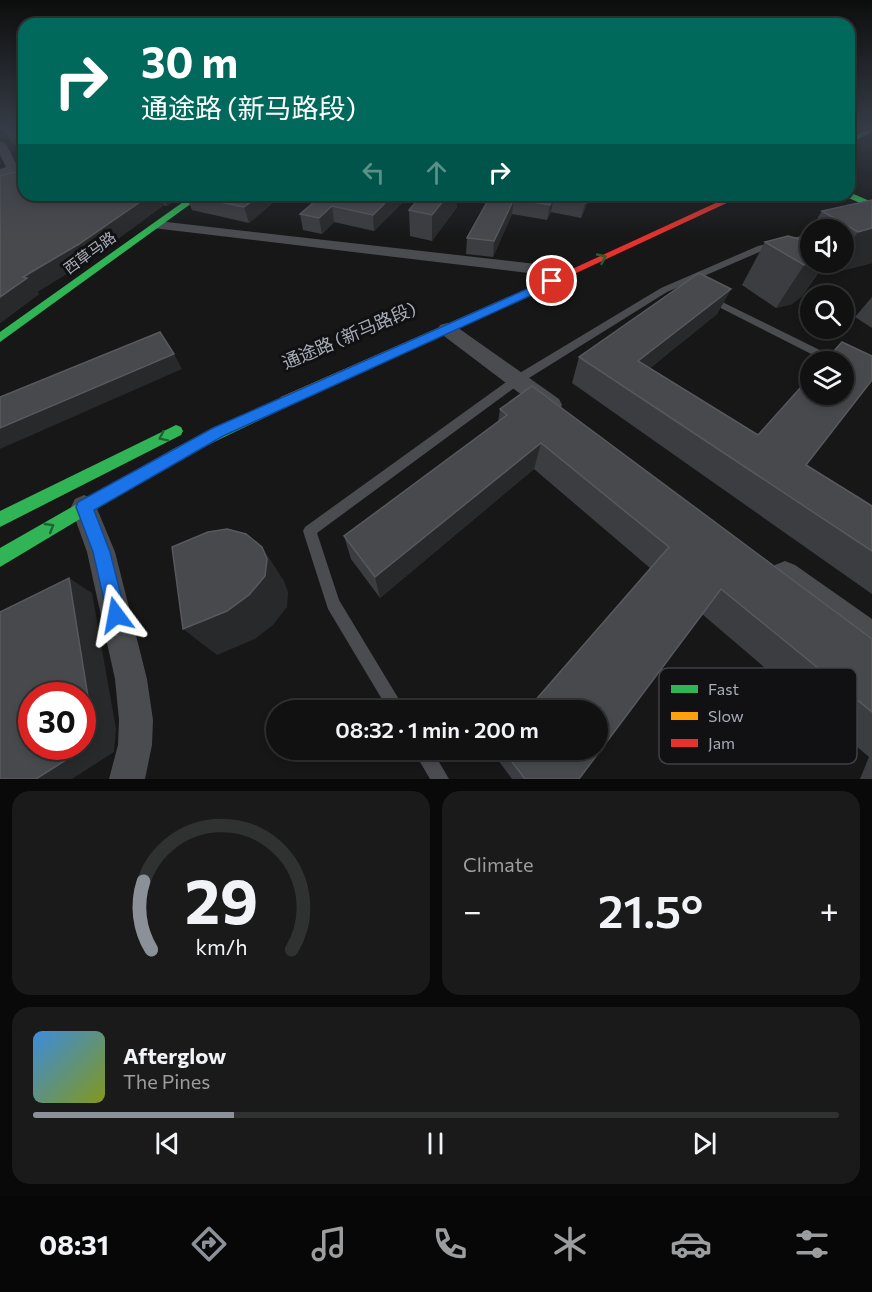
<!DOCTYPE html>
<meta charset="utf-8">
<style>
:root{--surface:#111;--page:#1a1a1a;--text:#f1f3f6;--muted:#9c9d9f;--line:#303131;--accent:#8c9099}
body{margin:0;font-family:Commissioner,"Noto Sans SC",sans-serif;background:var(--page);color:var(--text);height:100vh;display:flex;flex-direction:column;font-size:22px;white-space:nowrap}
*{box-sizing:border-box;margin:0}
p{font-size:20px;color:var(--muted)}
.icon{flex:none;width:33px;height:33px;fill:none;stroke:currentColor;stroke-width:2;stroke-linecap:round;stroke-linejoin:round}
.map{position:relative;height:779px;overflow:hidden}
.sheet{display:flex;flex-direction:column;gap:12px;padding:12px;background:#090909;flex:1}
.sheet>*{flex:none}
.hud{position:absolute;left:18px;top:18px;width:837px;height:183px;border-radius:18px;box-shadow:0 3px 9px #0003,0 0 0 2px var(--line);background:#00695c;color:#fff;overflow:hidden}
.fabs{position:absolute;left:800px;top:219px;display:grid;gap:12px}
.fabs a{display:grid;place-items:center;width:54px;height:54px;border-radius:50%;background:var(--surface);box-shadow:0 3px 9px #0003,0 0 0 2px var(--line);font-size:30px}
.speed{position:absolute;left:18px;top:682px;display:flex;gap:12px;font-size:30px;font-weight:700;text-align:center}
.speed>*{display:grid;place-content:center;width:78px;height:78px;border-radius:50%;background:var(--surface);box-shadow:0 3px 9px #0003,0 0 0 2px var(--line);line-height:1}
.speed .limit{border:9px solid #d22;background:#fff;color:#111}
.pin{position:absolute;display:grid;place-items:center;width:51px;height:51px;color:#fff;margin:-26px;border:3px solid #fff;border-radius:50%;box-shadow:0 2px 6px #0007}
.me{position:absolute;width:66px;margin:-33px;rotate:347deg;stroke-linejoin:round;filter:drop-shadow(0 0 4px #0008)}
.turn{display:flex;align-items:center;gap:21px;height:126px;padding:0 24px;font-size:27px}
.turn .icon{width:78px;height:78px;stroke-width:2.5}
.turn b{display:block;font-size:42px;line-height:51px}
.lanes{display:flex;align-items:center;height:57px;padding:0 24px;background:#0003;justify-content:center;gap:30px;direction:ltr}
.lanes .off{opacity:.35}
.big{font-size:45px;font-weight:600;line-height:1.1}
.sheet .widget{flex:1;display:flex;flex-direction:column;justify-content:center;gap:9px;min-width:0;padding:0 21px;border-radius:18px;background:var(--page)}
.sheet .dial{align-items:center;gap:0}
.dial svg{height:156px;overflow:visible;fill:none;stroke:var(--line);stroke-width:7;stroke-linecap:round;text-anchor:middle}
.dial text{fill:var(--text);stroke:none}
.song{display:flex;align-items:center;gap:18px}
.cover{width:72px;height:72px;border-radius:9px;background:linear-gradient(135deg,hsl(210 70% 55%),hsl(70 70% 35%))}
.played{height:6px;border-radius:3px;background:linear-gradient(90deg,var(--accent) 25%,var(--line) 25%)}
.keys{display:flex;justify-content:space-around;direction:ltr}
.heat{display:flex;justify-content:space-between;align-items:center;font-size:33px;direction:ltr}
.sheet .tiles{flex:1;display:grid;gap:12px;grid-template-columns:1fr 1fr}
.widget:last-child{grid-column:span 2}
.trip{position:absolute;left:266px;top:700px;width:342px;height:60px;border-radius:30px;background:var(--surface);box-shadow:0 3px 9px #0003,0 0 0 2px var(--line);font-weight:600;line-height:60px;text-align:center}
.tabs{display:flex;height:96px;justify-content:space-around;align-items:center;background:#070707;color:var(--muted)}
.tabs .icon{width:42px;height:42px}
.tabs .on{color:var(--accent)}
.tabs b{font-size:27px;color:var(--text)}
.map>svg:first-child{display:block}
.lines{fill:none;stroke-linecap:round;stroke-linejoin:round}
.lane{fill:#4b4c50;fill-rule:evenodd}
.street{fill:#4b4c50;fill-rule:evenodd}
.fast{fill:#30b455;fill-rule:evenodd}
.slow{fill:#ff9f0a;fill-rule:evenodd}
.jam{fill:#e5322d;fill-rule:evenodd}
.wall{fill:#3c3d40}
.shaded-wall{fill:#28292a}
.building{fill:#48494d;stroke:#57595e;stroke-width:1.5;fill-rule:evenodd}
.oneway{stroke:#206234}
.route{fill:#1a73e8;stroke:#114b97;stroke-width:1.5}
.labels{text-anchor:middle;stroke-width:6;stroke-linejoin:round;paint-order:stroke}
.far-street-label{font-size:15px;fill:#a8adb8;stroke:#111113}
.street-label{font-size:18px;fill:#a8adb8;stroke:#111113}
.key{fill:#111113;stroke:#3e4045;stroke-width:1.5}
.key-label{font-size:16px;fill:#a8adb8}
</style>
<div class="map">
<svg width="872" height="779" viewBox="0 0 872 779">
<rect width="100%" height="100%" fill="#171717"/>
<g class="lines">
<g class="lane">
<path d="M389,195h11l13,4 3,-4h7l-9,8z"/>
<path d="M810,234v4l-46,12 -97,42 -146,91 -204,150 22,67 67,111h-17l-61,-102 -25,-78 2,-4 208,-150 148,-89 97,-42z"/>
<path d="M710,296l130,64 1,2h-14l-120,-61v-4z"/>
<path d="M413,750h19l17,29h-19z"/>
</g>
<g class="street">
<path d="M0,141l6,3 13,25 -19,8v-8l6,-2 -6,-12z"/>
<path d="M158,221l387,44 8,5 -8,5 -392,-47 -2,-3z"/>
<path d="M447,323l7,2 105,74 3,6 -3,6 -8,2 -8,-2 -103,-78 -2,-4 2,-4z"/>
<path d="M84,495l9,4 22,53 32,127 6,41 -1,25 -7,34h-36l9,-34 1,-25 -4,-41 -28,-127 -16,-45 4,-8z"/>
<path d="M785,561l10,4 77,54v34l-11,-4 -86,-64 -4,-10 4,-10z"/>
</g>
<g class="fast">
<path d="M868,129h4v3l-23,11v-5z"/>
<path d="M849,192l23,10v6l-26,-11 -1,-2h4z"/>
<path d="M193,195h10l-203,147v-10z"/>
<path d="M286,396l5,1 2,4 -2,4 -106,51 -185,111v-19l175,-100z"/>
<path d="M176,425l5,2 2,4 -2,4 -181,92v-16z"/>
</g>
<path class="slow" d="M538,284l5,3 -1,2 -251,116h-10l-2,-4 2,-4z"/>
<path class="jam" d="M733,195h11l-202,94 -4,1 -5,-3z"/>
</g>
<g class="wall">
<path d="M0,129h24v22l-11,-7 -6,-9 -7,2z"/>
<path d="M24,195h159l-16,11 -3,-1 -75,55 -52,32 2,2 -39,29z"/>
<path d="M186,195h96l-33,28 -57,-13z"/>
<path d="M322,195h80l1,7 -29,29 -40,-9 -12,12 -19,-4 -3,-16z"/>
<path d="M422,195h35v12l-25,34 -22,-5 -1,-26z"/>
<path d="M491,195h98l-1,7 -7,16 -30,-6 -4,8 -35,-6 -19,43 -27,-3 1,-16z"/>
<path d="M872,200v63l-44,11 -7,-5 -19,27 -10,8 -16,4 -34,-23 23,-43 39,-2 6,-10v32h33v-32h-33l12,-19z"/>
<path d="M731,289l-14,25 -67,54 222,138v88l-300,-211 7,-26z"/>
<path d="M872,297v31l-17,-11z"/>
<path d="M500,409l372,230v140h-12l9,-22 -167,-143 -123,165h-67l-20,-27 1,-2h104l53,-182 -116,-99 -154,129 -29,-39 -7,-23 154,-114z"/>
</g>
<g class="shaded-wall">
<path d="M0,129h21l-16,2 2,4 -7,2z"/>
<path d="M150,195h10l4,10 -75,55 -52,32 2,2 -39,29v-26l23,-20z"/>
<path d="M162,195h21l-16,11z"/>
<path d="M260,195h22l-33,28 -5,-16z"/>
<path d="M393,195h9l1,7 -29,29 -1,-16z"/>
<path d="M448,195h9v12l-25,34v-26z"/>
<path d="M588,195h1l-1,7 -7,16 4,-15z"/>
<path d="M554,197l-3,15 -4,8 3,-15z"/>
<path d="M514,199l-2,15 -19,43 1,-16z"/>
<path d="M332,206l2,16 -12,12 -3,-16z"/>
<path d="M872,228v35l-44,11 8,-12h7v-9l15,-21z"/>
<path d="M814,262h11l-23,34 -10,8 -16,4 28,-43z"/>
<path d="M731,289l-14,25 -90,72 11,-25z"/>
<path d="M174,354l8,15 -182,80v-21z"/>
<path d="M541,443l-7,26 -154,129 -5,-21z"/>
<path d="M262,547l22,34 4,11 -1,15 -14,18 -18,14 -38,16 -34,-26z"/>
<path d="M69,578l23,15 24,136 -2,23 -42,27h-36z"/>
</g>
<g class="building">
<path d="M12,129h12v13l-19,-11z"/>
<path d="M24,169v26h126l-71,49 -56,33 4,1 -27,19v-121z"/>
<path d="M186,195h74l-16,12z"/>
<path d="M322,195h71l-20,20 -41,-9 -13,12 -19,-4z"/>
<path d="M422,195h26l-16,20 -23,-5z"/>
<path d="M491,195h97l-3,8 -31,-6 -4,8 -36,-6 -20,42 -27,-3z"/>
<path d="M872,200v28l-14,4 -36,-21z"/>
<path d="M788,236l22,6v20h4l-10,3 -39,-23z"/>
<path d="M699,273l32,16 -93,72 120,74 52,-58v17h33v-32h-19l18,-20 30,14v24l-66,85 66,41v45l-293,-194z"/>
<path d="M160,332l14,22 -174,74v-31z"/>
<path d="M532,386l340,253v73l-151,-123 -142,190h-54l-22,-29h94v-39h-71l143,-164 -128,-104 -166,134 -31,-41 163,-121 -7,-6z"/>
<path d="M227,529l19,5 16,13 5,12 -2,17 -16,19 -22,16 -44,18 -11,-82 36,-15z"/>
<path d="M69,578l23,144 -4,24 -52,33h-36v-167zM32,696h50v51h-50z"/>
</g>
<defs><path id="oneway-chevron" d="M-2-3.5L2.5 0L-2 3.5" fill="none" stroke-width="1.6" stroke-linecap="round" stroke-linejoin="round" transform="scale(1.5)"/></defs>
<g class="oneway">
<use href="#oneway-chevron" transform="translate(602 258) rotate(-25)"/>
<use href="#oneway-chevron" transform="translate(163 437) rotate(154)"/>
<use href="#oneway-chevron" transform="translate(50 527) rotate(-31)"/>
</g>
<linearGradient id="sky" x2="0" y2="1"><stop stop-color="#0d0d0d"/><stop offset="0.54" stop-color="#363c47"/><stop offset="1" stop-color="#363c47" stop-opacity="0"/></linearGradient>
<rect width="872" height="238" fill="url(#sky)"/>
<path class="route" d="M552,278l4,1v5l-333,152 -129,74 16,42 16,63 -3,7 -7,3 -7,-3 -16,-70 -17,-45 2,-5 135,-74z"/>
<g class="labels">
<g class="far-street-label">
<text transform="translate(90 253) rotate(-36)" y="5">西草马路</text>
</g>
<g class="street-label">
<text transform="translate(349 336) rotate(-23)" y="6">通途路 (新马路段)</text>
</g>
</g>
<rect x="659" y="668" width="198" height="96" rx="9" class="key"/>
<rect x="671" y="685" width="27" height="8" fill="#30b455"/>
<rect x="671" y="712" width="27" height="8" fill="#ff9f0a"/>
<rect x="671" y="739" width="27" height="8" fill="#e5322d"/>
<g class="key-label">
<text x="708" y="695">Fast</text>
<text x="708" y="722">Slow</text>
<text x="708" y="749">Jam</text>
</g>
</svg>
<div class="fabs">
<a><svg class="icon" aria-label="sound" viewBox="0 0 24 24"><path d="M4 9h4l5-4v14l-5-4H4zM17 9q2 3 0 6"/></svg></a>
<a><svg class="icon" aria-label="search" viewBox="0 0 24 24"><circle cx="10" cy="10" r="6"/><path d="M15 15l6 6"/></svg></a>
<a><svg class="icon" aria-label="layers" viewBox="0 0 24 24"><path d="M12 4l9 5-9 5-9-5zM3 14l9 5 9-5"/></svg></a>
</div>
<div class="speed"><div class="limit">30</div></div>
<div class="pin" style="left:552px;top:281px;background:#d93025"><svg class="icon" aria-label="arrive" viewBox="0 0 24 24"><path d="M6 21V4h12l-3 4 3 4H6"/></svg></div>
<svg class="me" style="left:116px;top:615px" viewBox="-20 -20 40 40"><path d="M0-17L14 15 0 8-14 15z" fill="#1a73e8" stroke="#fff" stroke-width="4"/></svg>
<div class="trip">08:32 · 1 min · 200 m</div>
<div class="hud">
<div class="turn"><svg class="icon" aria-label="right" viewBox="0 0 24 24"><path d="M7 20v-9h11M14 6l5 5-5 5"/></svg><div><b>30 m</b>通途路 (新马路段)</div></div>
<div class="lanes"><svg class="icon off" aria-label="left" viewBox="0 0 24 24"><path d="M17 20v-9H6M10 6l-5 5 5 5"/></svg><svg class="icon off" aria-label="ahead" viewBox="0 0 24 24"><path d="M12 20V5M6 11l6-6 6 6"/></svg><svg class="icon" aria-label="right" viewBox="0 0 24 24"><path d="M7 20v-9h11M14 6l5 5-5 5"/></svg></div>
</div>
</div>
<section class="sheet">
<div class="tiles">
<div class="widget dial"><svg viewBox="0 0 100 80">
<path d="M14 69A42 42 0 1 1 86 69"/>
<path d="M14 69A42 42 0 0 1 10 34" stroke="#8c9099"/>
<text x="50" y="56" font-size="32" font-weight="700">29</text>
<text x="50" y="72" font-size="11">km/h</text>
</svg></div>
<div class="widget"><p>Climate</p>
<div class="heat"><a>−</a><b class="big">21.5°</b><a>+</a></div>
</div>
<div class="widget">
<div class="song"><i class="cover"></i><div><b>Afterglow</b><p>The Pines</p></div></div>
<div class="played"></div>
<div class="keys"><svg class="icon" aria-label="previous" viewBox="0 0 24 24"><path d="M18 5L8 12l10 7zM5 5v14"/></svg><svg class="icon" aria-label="pause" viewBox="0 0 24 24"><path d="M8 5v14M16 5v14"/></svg><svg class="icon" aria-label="next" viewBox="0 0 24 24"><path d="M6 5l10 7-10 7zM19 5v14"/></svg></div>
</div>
</div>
</section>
<nav class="tabs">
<b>08:31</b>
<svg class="icon on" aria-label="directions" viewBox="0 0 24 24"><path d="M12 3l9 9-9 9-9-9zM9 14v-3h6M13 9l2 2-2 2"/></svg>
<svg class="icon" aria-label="music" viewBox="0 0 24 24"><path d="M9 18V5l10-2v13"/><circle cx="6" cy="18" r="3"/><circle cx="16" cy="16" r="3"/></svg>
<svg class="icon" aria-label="phone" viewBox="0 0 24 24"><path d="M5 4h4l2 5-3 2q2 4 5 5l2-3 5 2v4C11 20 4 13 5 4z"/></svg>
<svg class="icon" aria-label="climate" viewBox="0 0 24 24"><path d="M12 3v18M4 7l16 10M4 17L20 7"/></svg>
<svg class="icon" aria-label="car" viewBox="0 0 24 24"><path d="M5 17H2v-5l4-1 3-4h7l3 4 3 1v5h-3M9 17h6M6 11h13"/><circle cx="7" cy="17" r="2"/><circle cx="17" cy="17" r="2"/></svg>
<svg class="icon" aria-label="filters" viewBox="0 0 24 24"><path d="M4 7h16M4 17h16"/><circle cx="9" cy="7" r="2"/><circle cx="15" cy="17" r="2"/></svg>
</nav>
